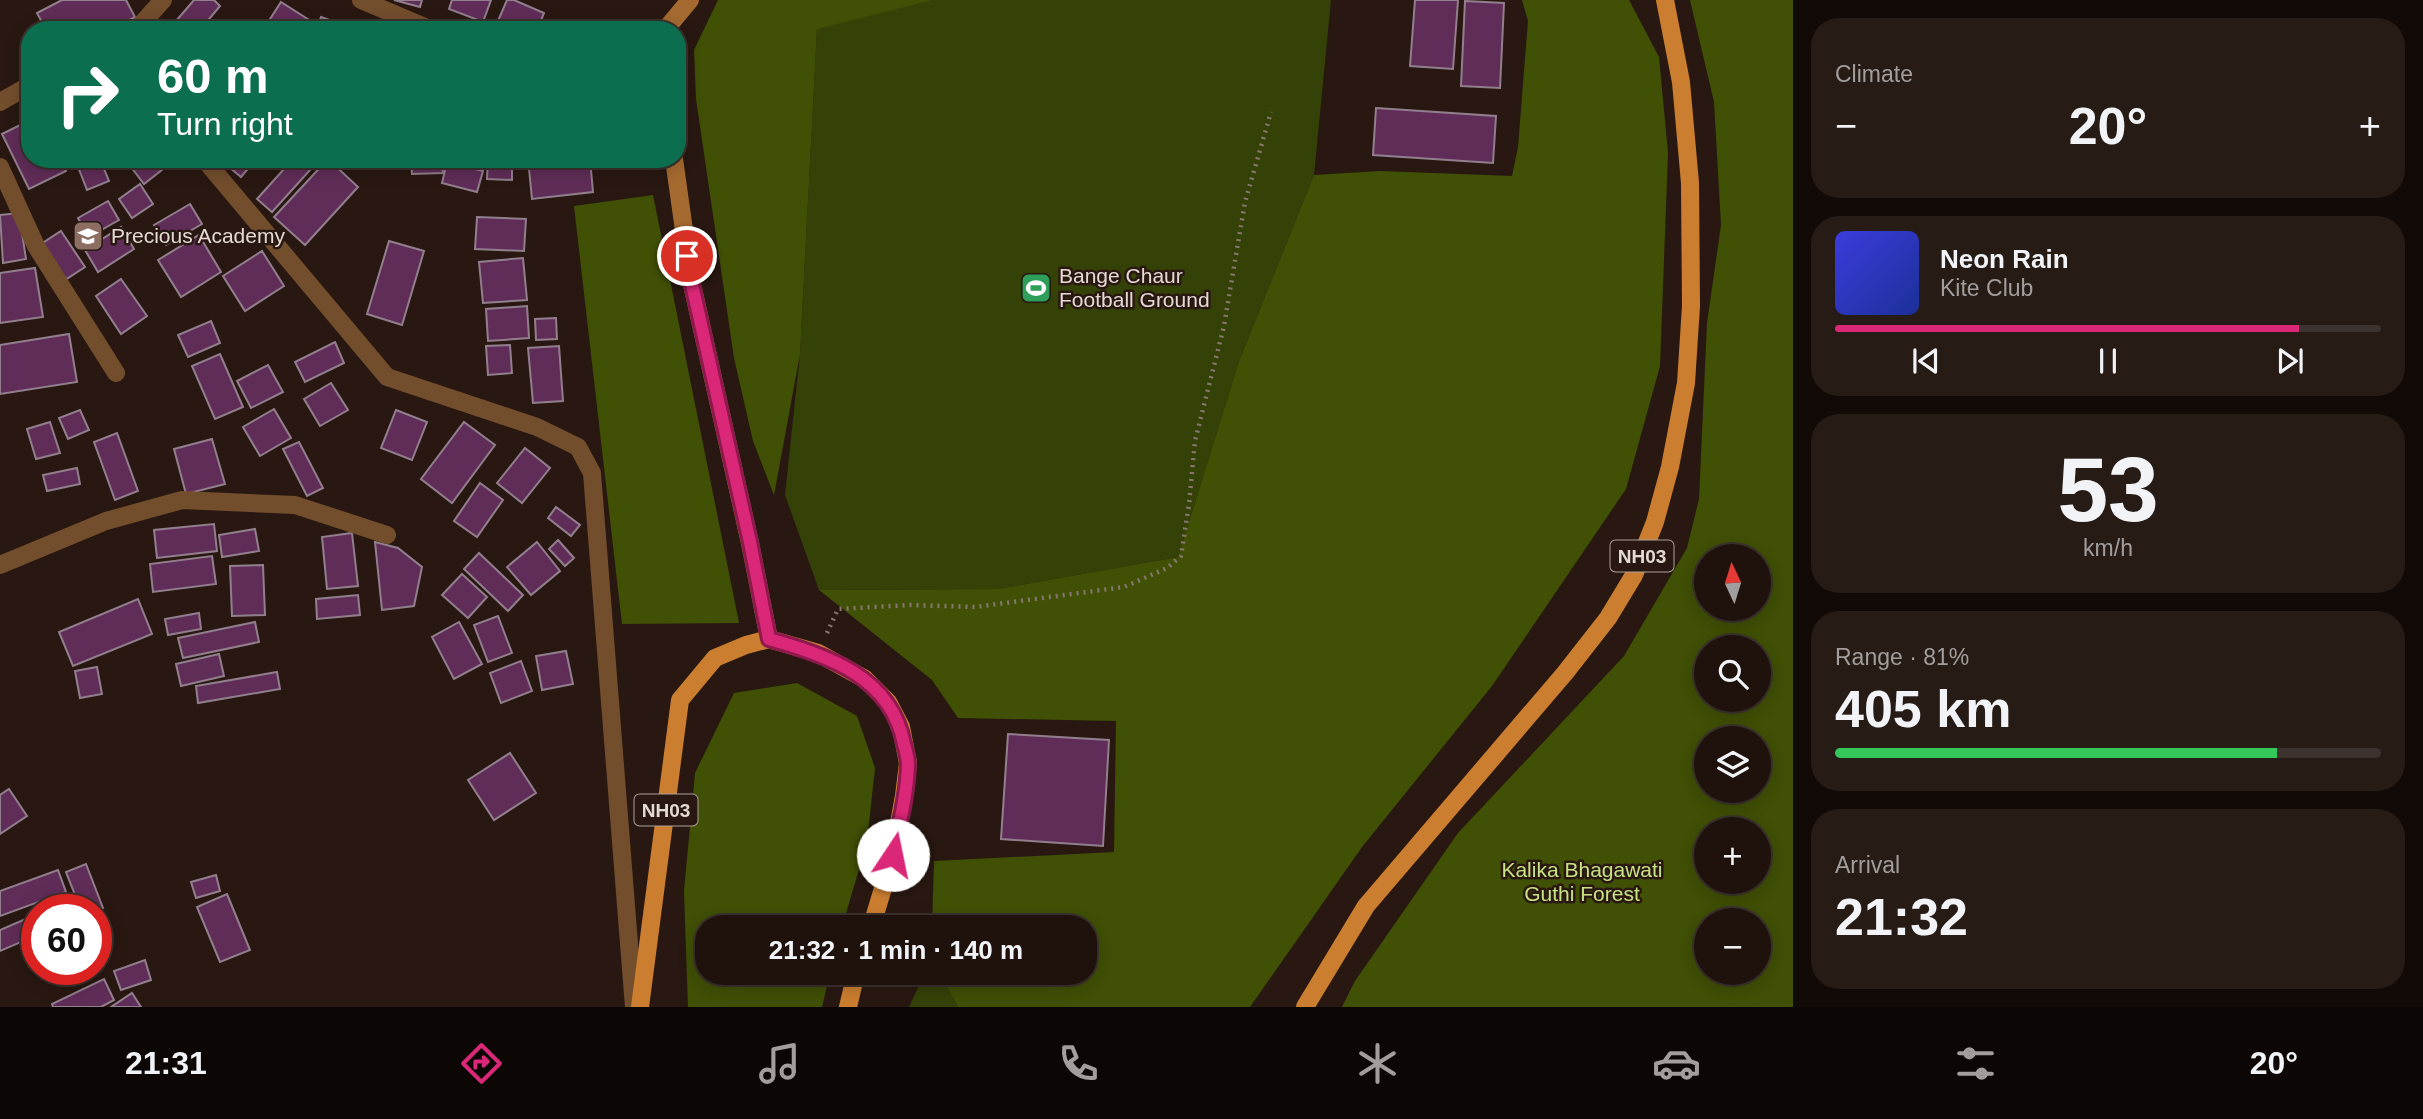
<!DOCTYPE html>
<meta charset="utf-8">
<style>
:root{--surface:#1f120d;--page:#271b16;--text:#f1f3f6;--muted:#a19e9d;--line:#3c322e;--accent:#db2777}
body{margin:0;font-family:Arial,sans-serif;background:var(--page);color:var(--text);height:100vh;display:flex;flex-direction:column;font-size:26px;white-space:nowrap}
*{box-sizing:border-box;margin:0}
p{font-size:23px;color:var(--muted)}
.icon{flex:none;width:38px;height:38px;fill:none;stroke:currentColor;stroke-width:2;stroke-linecap:round;stroke-linejoin:round}
.map{position:relative;flex:1;overflow:hidden}
.sheet{display:flex;flex-direction:column;gap:18px;padding:18px;background:#110a07;width:630px}
.sheet>*{flex:none}
.guide{position:absolute;left:21px;top:21px;width:665px;height:147px;border-radius:28px;box-shadow:0 4px 18px #0003,0 0 0 2px var(--line);background:#0b6e4f;color:#fff;overflow:hidden}
.needle{width:46px;rotate:356deg}
.controls{position:absolute;left:1694px;top:544px;display:grid;gap:14px}
.controls a{display:grid;place-items:center;width:77px;height:77px;border-radius:50%;background:var(--surface);box-shadow:0 4px 18px #0003,0 0 0 2px var(--line);font-size:35px}
.speed{position:absolute;left:21px;top:894px;display:flex;gap:14px;font-size:35px;font-weight:700;text-align:center}
.speed>*{display:grid;place-content:center;width:91px;height:91px;border-radius:50%;background:var(--surface);box-shadow:0 4px 18px #0003,0 0 0 2px var(--line);line-height:1}
.speed .limit{border:10px solid #d22;background:#fff;color:#111}
.pin{position:absolute;display:grid;place-items:center;width:60px;height:60px;color:#fff;margin:-30px;border:4px solid #fff;border-radius:50%;box-shadow:0 2px 7px #0007}
.me{position:absolute;width:77px;margin:-38px;rotate:11deg;stroke-linejoin:round;filter:drop-shadow(0 0 5px #0008)}
.turn{display:flex;align-items:center;gap:24px;height:147px;padding:0 21px;font-size:32px}
.turn .icon{width:91px;height:91px;stroke-width:2.5}
.turn b{display:block;font-size:49px;line-height:60px}
.big{font-size:52px;font-weight:600;line-height:1.1}
.sheet .widget{flex:1;display:flex;flex-direction:column;justify-content:center;gap:10px;min-width:0;padding:0 24px;border-radius:28px;background:var(--page)}
.sheet .dial{align-items:center;gap:0}
.dial b{font-size:91px;line-height:1}
.song{display:flex;align-items:center;gap:21px}
.cover{width:84px;height:84px;border-radius:10px;background:linear-gradient(135deg,hsl(240 70% 55%),hsl(230 70% 35%))}
.played{height:7px;border-radius:4px;background:linear-gradient(90deg,var(--accent) 85%,var(--line) 85%)}
.keys{display:flex;justify-content:space-around;direction:ltr}
.heat{display:flex;justify-content:space-between;align-items:center;font-size:38px;direction:ltr}
.charge{height:10px;border-radius:5px;background:linear-gradient(90deg,#34c759 81%,var(--line) 0)}
.trip{position:absolute;left:695px;top:915px;width:402px;height:70px;border-radius:28px;background:var(--surface);box-shadow:0 4px 18px #0003,0 0 0 2px var(--line);font-weight:600;line-height:70px;text-align:center}
.tabs{display:flex;height:112px;justify-content:space-around;align-items:center;background:#0c0705;color:var(--muted)}
.tabs .icon{width:49px;height:49px}
.tabs .active{color:var(--accent)}
.tabs b{font-size:32px;color:var(--text)}
main{display:flex;flex:1;min-height:0}
.map>svg:first-child{display:block}
.green{fill:#354207}
.forest{fill:#405005;fill-rule:evenodd}
.building{fill:#602d58;stroke:#927f8e;stroke-width:2}
.lines{fill:none;stroke-linecap:round;stroke-linejoin:round}
.path{stroke:#867771;stroke-width:4.5;stroke-dasharray:2 5;stroke-linecap:butt}
.street{stroke:#734e2d;stroke-width:18}
.secondary{stroke:#a56a30;stroke-width:18}
.primary{stroke:#cc7e30;stroke-width:18}
.route-casing{stroke:#8e194d;stroke-width:18}
.route{stroke:#db2777;stroke-width:12}
.labels{text-anchor:middle;stroke-width:5;stroke-linejoin:round;paint-order:stroke}
.shield{fill:#291811;stroke:#ad9f9a;stroke-width:2}
.shield-label{font-size:19px;font-weight:bold;fill:#e5d9d4}
.poi-label{font-size:21px;fill:#e5d9d4;stroke:#291811;text-anchor:start}
.park-label{font-size:21px;fill:#c7e283;stroke:#291811}
</style>
<main>
<div class="map">
<svg width="1793" height="1007" viewBox="0 0 1793 1007">
<rect width="100%" height="100%" fill="#291811"/>
<g class="green">
<path d="M934,0h397l-17,175 -75,186 -61,196 -180,32 -179,1 -34,-95 15,-141 17,-326z"/>
<path d="M925,973h14l19,34h-49z"/>
</g>
<g class="forest">
<path d="M718,0h216l-117,29 -17,325 -26,141 -21,-54 -19,-83 -38,-259 -2,-49z"/>
<path d="M1522,0h107l30,57 9,96 -8,213 -34,123 -134,197 -130,161 -112,160h-292l-19,-34h146v-45l-153,-1 2,-66 180,-9 2,-131 -158,-3 -26,-38 -113,-90 179,-1 180,-32 61,-196 75,-186 66,-4 132,5 6,-29 10,-126z"/>
<path d="M1690,0h103v1007h-451l13,-26 103,-148 166,-177 63,-108 12,-49 8,-176 14,-98 -7,-123zM1706,556h53v53h-53zM1706,648h53v52h-53zM1706,738h53v53h-53zM1706,830h53v52h-53zM1706,920h53v53h-53z"/>
<path d="M653,195l86,428 -117,1 -48,-418z"/>
<path d="M797,683l60,33 18,52 -8,74 -25,85 -135,1v45h123l-8,34h-134l-4,-116 11,-118 39,-80z"/>
</g>
<g class="building">
<path d="M62,0h64l9,17 -24,13h-65l-9,-17z"/>
<path d="M194,0h20l6,6 -20,24h-14l-10,-9z"/>
<path d="M394,0h28l-2,7z"/>
<path d="M452,0h39l-8,22 -34,-13z"/>
<path d="M507,0h7l30,13 -7,17h-43z"/>
<path d="M1415,0h43l-5,69 -43,-3z"/>
<path d="M1465,1l39,2 -4,85 -39,-2z"/>
<path d="M281,2l33,21 -5,7h-46z"/>
<path d="M321,17l25,9 -2,4h-28z"/>
<path d="M1376,108l120,8 -3,47 -120,-8z"/>
<path d="M30,120v39h30l6,12 -37,18 -27,-55z"/>
<path d="M75,159h25l9,22 -22,9z"/>
<path d="M125,159h30l8,10 -19,15z"/>
<path d="M226,159h30l-15,18 -18,-15z"/>
<path d="M293,159h27l-48,53 -15,-13z"/>
<path d="M328,159l30,28 -53,58 -31,-28z"/>
<path d="M442,159l1,14 -31,1 -1,-14z"/>
<path d="M488,159h24v21l-25,-1z"/>
<path d="M528,159h62l3,33 -61,7z"/>
<path d="M447,162l36,9 -6,21 -35,-9z"/>
<path d="M140,184l13,20 -21,14 -13,-19z"/>
<path d="M108,201l11,19 -30,17 -11,-19z"/>
<path d="M190,204l12,20 -36,21 -12,-20z"/>
<path d="M19,213l7,46 -23,4 -3,-48z"/>
<path d="M477,217l49,2 -2,32 -49,-2z"/>
<path d="M121,227l13,22 -36,23 -13,-22z"/>
<path d="M61,231l24,36 -20,13 -24,-36z"/>
<path d="M199,235l22,37 -40,25 -23,-37z"/>
<path d="M389,241l35,10 -22,74 -35,-11z"/>
<path d="M262,251l22,35 -39,25 -22,-35z"/>
<path d="M523,258l4,42 -44,3 -4,-41z"/>
<path d="M35,268l8,49 -43,6v-50z"/>
<path d="M121,279l26,37 -26,18 -25,-38z"/>
<path d="M527,306l2,32 -41,3 -2,-32z"/>
<path d="M556,318l1,21 -21,1 -1,-21z"/>
<path d="M211,321l9,22 -32,14 -10,-22z"/>
<path d="M69,334l8,48 -77,12v-49z"/>
<path d="M335,342l9,21 -39,19 -10,-20z"/>
<path d="M510,345l2,28 -24,2 -2,-29z"/>
<path d="M559,346l4,55 -30,2 -5,-55z"/>
<path d="M220,354l23,53 -28,12 -23,-53z"/>
<path d="M268,365l15,27 -32,16 -14,-27z"/>
<path d="M331,383l17,27 -28,16 -16,-27z"/>
<path d="M274,409l17,29 -31,18 -17,-29z"/>
<path d="M80,410l9,20 -21,9 -9,-21z"/>
<path d="M396,410l31,12 -15,38 -31,-12z"/>
<path d="M50,422l10,31 -24,6 -9,-30z"/>
<path d="M464,422l31,23 -43,58 -31,-24z"/>
<path d="M117,433l21,58 -23,9 -21,-58z"/>
<path d="M212,439l13,45 -39,10 -12,-45z"/>
<path d="M299,442l24,46 -16,8 -24,-47z"/>
<path d="M525,448l25,20 -28,35 -25,-20z"/>
<path d="M77,468l3,16 -33,7 -4,-16z"/>
<path d="M480,483l23,17 -26,37 -23,-16z"/>
<path d="M556,507l24,18 -9,11 -23,-18z"/>
<path d="M214,524l3,27 -60,7 -3,-28z"/>
<path d="M255,529l4,22 -37,6 -3,-22z"/>
<path d="M352,533l6,53 -31,3 -5,-52z"/>
<path d="M558,540l16,18 -9,8 -16,-17z"/>
<path d="M375,542l23,6 24,19 -8,39 -32,4z"/>
<path d="M537,542l23,29 -29,24 -24,-28z"/>
<path d="M479,553l44,42 -15,16 -44,-42z"/>
<path d="M212,556l4,28 -63,8 -3,-28z"/>
<path d="M263,565l2,50 -33,1 -2,-50z"/>
<path d="M462,574l25,23 -19,21 -26,-23z"/>
<path d="M358,595l2,20 -43,4 -1,-20z"/>
<path d="M138,599l14,35 -79,32 -14,-34z"/>
<path d="M199,613l2,16 -33,6 -3,-16z"/>
<path d="M498,616l14,37 -24,9 -14,-37z"/>
<path d="M255,622l4,20 -76,16 -5,-20z"/>
<path d="M459,622l23,42 -28,15 -22,-42z"/>
<path d="M566,651l7,33 -31,6 -6,-34z"/>
<path d="M219,654l5,22 -43,10 -5,-22z"/>
<path d="M521,661l11,30 -31,12 -11,-30z"/>
<path d="M97,667l5,27 -22,4 -5,-27z"/>
<path d="M277,672l3,17 -82,14 -2,-17z"/>
<path d="M1008,734l101,6 -6,106 -102,-7z"/>
<path d="M510,753l26,40 -42,27 -26,-40z"/>
<path d="M9,789l18,27 -27,18v-39z"/>
<path d="M86,864l17,44 -7,3 -15,-1 -15,-38z"/>
<path d="M58,870l8,22 -66,24v-25z"/>
<path d="M216,875l4,16 -24,7 -5,-16z"/>
<path d="M227,894l23,56 -30,12 -23,-55z"/>
<path d="M37,914v21l-37,16v-21z"/>
<path d="M145,960l6,20 -30,10 -7,-19z"/>
<path d="M104,979l10,21 -13,7h-48l-1,-3z"/>
<path d="M132,993l9,14h-30z"/>
</g>
<g class="lines">
<path class="path" d="M827,633l11,-24 72,-4 65,2 149,-20 43,-19 14,-12 8,-52 6,-63 29,-115 21,-124 26,-90"/>
<g class="street">
<path d="M361,0l71,30"/>
<path d="M136,30l27,-30"/>
<path d="M0,102l30,-17"/>
<path d="M204,159l183,218 150,50 41,20 14,26 42,534"/>
<path d="M0,167l36,79 80,127"/>
<path d="M0,565l106,-44 76,-21 113,5 92,30"/>
</g>
<g class="secondary">
<path d="M665,30l25,-30"/>
<path d="M674,159l17,121 59,263 19,96"/>
</g>
<g class="primary">
<path d="M640,1007l40,-307 35,-42 31,-13 23,-6 49,14 47,26 23,23 13,25 7,36 -4,33 -11,59 -22,73"/>
<path d="M848,1007l8,-34"/>
<path d="M1305,1007l61,-101 199,-233 43,-55 26,-43 21,-53 15,-55 16,-84 5,-77 -1,-123 -9,-101 -16,-82"/>
</g>
</g>
<g class="lines">
<g class="route-casing">
<path id="route" d="M687,256l4,24 59,262 19,97c59,17 122,37 135,105 2,7 4,14 4,21 -1,30 -9,61 -15,90"/>
</g>
<use href="#route" class="route"/>
</g>
<defs>
<g id="school-square" transform="scale(1.575)"><rect x="-9" y="-9" width="18" height="18" rx="4" fill="#8d6e63" stroke="#291811"/><path d="M0-5L7-2L0 1L-7-2ZM-4 1L0 2.5L4 1V4Q0 6-4 4Z" fill="#fff"/></g>
<g id="stadium-square" transform="scale(1.575)"><rect x="-9" y="-9" width="18" height="18" rx="4" fill="#2e9e5b" stroke="#291811"/><path d="M0-5a6.5 5 0 1 0 0 10a6.5 5 0 1 0 0-10ZM-3.5-1.8h7v3.6h-7Z" fill="#fff"/></g>
</defs>
<g fill-rule="evenodd">
<use href="#school-square" x="88" y="236"/>
<use href="#stadium-square" x="1036" y="288"/>
</g>
<g class="labels">
<g class="shield">
<rect x="1610.5" y="540.5" width="63" height="31" rx="5"/>
<rect x="634.5" y="794.5" width="63" height="31" rx="5"/>
</g>
<g class="shield-label">
<text x="1642" y="563">NH03</text>
<text x="666" y="817">NH03</text>
</g>
<g class="poi-label">
<text x="111" y="243">Precious Academy</text>
<text x="1059" y="283">Bange Chaur<tspan x="1059" dy="24">Football Ground</tspan></text>
</g>
<g class="park-label">
<text x="1582" y="877">Kalika Bhagawati<tspan x="1582" dy="24">Guthi Forest</tspan></text>
</g>
</g>
</svg>
<div class="controls">
<a><svg class="needle" viewBox="-14 -14 28 28"><path d="M0-13l5 13h-10z" fill="#e53935"/><path d="M0 13l5-13h-10z" fill="#a19e9d"/></svg></a>
<a><svg class="icon" aria-label="search" viewBox="0 0 24 24"><circle cx="10" cy="10" r="6"/><path d="M15 15l6 6"/></svg></a>
<a><svg class="icon" aria-label="layers" viewBox="0 0 24 24"><path d="M12 4l9 5-9 5-9-5zM3 14l9 5 9-5"/></svg></a>
<a>+</a>
<a>−</a>
</div>
<div class="speed"><div class="limit">60</div></div>
<div class="pin" style="left:687px;top:256px;background:#d93025"><svg class="icon" aria-label="arrive" viewBox="0 0 24 24"><path d="M6 21V4h12l-3 4 3 4H6"/></svg></div>
<svg class="me" style="left:893px;top:855px" viewBox="-20 -20 40 40"><circle r="19" fill="#fff"/><path d="M0-13L10 11 0 6-10 11z" fill="#db2777"/></svg>
<div class="trip">21:32 · 1 min · 140 m</div>
<div class="guide">
<div class="turn"><svg class="icon" aria-label="right" viewBox="0 0 24 24"><path d="M7 20v-9h11M14 6l5 5-5 5"/></svg><div><b>60 m</b>Turn right</div></div>
</div>
</div>
<section class="sheet">
<div class="widget"><p>Climate</p>
<div class="heat"><a>−</a><b class="big">20°</b><a>+</a></div>
</div>
<div class="widget">
<div class="song"><i class="cover"></i><div><b>Neon Rain</b><p>Kite Club</p></div></div>
<div class="played"></div>
<div class="keys"><svg class="icon" aria-label="previous" viewBox="0 0 24 24"><path d="M18 5L8 12l10 7zM5 5v14"/></svg><svg class="icon" aria-label="pause" viewBox="0 0 24 24"><path d="M8 5v14M16 5v14"/></svg><svg class="icon" aria-label="next" viewBox="0 0 24 24"><path d="M6 5l10 7-10 7zM19 5v14"/></svg></div>
</div>
<div class="widget dial"><b>53</b><p>km/h</p></div>
<div class="widget"><p>Range · 81%</p><b class="big">405 km</b><div class="charge"></div></div>
<div class="widget"><p>Arrival</p><b class="big">21:32</b></div>
</section>
</main>
<nav class="tabs">
<b>21:31</b>
<svg class="icon active" aria-label="directions" viewBox="0 0 24 24"><path d="M12 3l9 9-9 9-9-9zM9 14v-3h6M13 9l2 2-2 2"/></svg>
<svg class="icon" aria-label="music" viewBox="0 0 24 24"><path d="M9 18V5l10-2v13"/><circle cx="6" cy="18" r="3"/><circle cx="16" cy="16" r="3"/></svg>
<svg class="icon" aria-label="phone" viewBox="0 0 24 24"><path d="M5 4h4l2 5-3 2q2 4 5 5l2-3 5 2v4C11 20 4 13 5 4z"/></svg>
<svg class="icon" aria-label="climate" viewBox="0 0 24 24"><path d="M12 3v18M4 7l16 10M4 17L20 7"/></svg>
<svg class="icon" aria-label="car" viewBox="0 0 24 24"><path d="M5 17H2v-5l4-1 3-4h7l3 4 3 1v5h-3M9 17h6M6 11h13"/><circle cx="7" cy="17" r="2"/><circle cx="17" cy="17" r="2"/></svg>
<svg class="icon" aria-label="filters" viewBox="0 0 24 24"><path d="M4 7h16M4 17h16"/><circle cx="9" cy="7" r="2"/><circle cx="15" cy="17" r="2"/></svg>
<b>20°</b>
</nav>
